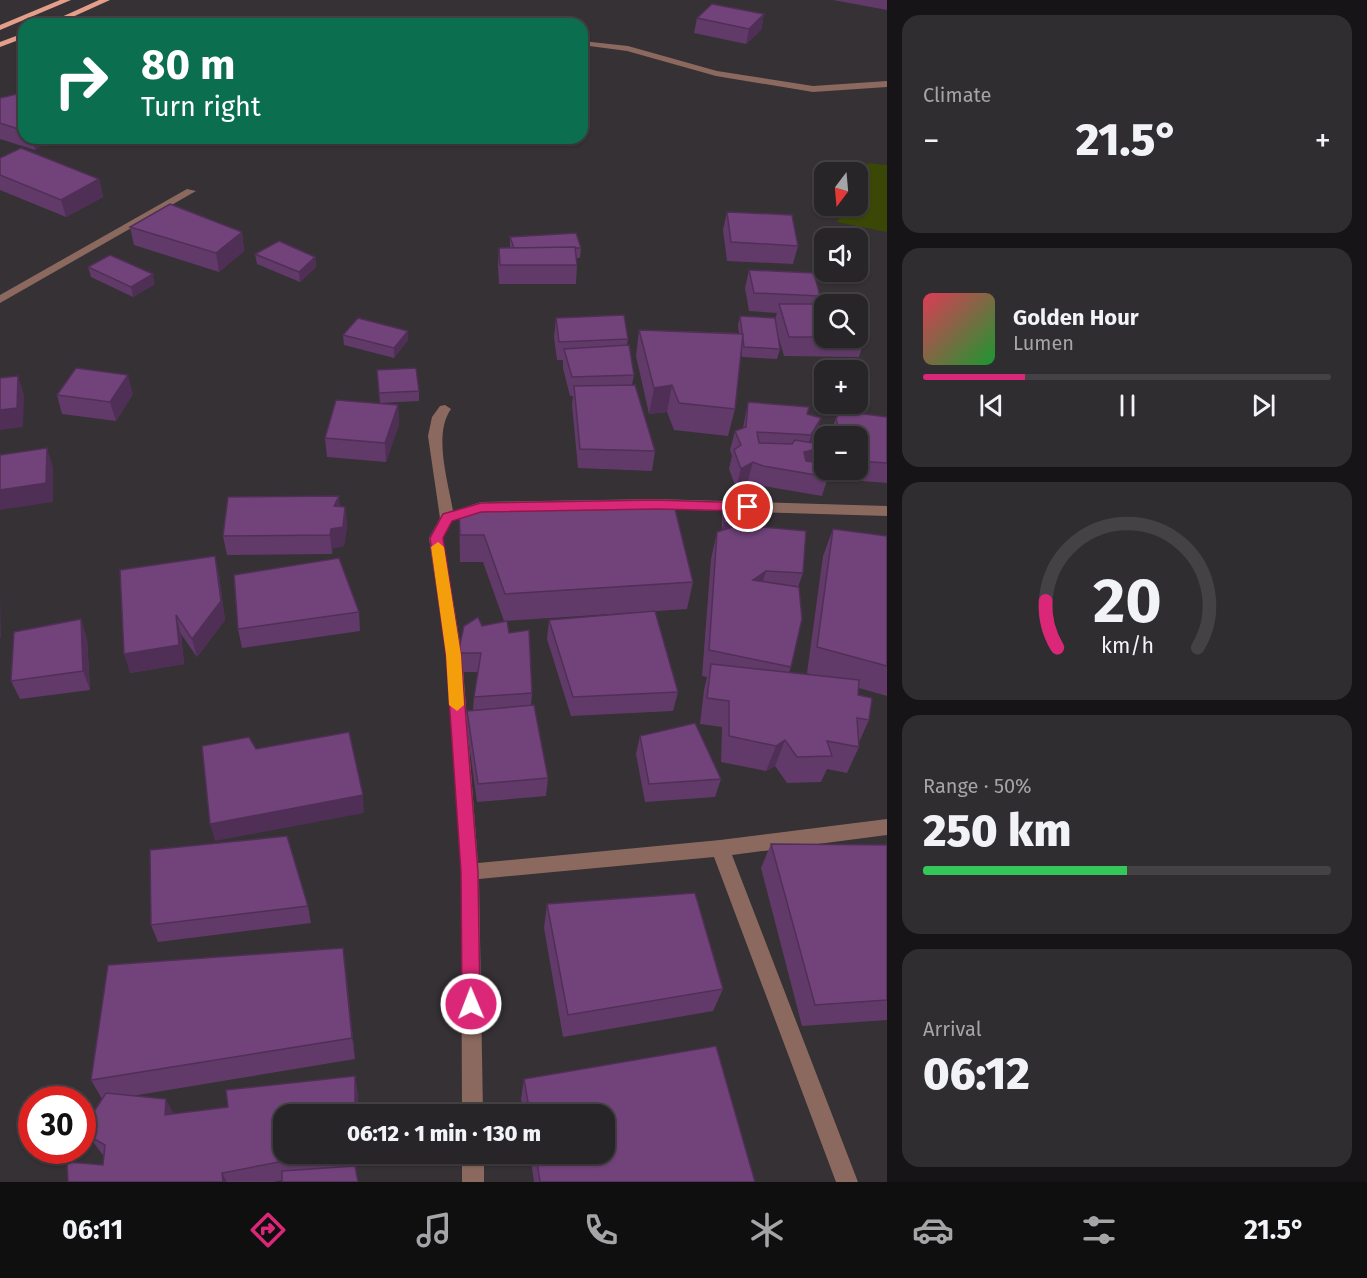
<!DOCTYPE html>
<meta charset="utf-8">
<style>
:root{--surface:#282528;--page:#302d30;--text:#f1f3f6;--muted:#a5a5a8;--line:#444245;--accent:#db2777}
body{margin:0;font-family:"Fira Sans",sans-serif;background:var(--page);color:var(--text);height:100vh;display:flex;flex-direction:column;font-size:22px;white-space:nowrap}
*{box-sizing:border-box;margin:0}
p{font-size:20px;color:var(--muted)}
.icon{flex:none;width:33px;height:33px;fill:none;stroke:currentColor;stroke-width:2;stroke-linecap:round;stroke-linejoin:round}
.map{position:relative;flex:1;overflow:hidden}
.panel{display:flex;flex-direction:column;gap:15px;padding:15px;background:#161416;width:480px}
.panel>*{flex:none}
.hud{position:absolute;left:18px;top:18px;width:570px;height:126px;border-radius:18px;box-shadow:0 2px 4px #0004,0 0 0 2px var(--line);background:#0b6e4f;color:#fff;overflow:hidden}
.needle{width:39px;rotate:196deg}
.buttons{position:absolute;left:814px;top:162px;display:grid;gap:12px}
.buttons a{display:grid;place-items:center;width:54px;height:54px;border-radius:12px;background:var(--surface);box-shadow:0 2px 4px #0004,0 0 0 2px var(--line);font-size:30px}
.speed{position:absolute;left:18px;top:1086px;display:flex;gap:12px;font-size:30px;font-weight:700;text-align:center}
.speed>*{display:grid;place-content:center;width:78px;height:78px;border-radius:50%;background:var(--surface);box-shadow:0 2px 4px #0004,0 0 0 2px var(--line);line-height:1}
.speed .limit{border:9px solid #d22;background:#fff;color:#111}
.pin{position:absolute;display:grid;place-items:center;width:51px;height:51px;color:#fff;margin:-26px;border:3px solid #fff;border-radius:50%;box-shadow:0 2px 6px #0007}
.me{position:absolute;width:66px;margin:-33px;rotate:359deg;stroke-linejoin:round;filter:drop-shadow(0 0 4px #0008)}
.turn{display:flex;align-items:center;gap:21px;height:126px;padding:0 24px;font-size:27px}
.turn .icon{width:78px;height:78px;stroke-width:2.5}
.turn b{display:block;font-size:42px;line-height:51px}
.big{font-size:45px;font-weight:800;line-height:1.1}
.panel .card{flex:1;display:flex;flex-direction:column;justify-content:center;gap:9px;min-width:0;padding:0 21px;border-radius:18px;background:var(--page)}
.panel .dial{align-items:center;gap:0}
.dial svg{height:156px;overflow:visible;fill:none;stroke:var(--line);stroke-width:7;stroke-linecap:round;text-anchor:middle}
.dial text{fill:var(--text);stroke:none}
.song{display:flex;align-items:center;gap:18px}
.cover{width:72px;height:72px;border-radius:9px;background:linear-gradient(135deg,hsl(350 70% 55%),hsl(130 70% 35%))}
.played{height:6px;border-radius:3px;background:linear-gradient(90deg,var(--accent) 25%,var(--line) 25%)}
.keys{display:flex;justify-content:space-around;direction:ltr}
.heat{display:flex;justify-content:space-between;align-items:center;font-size:33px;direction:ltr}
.charge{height:9px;border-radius:4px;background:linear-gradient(90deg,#34c759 50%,var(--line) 0)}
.trip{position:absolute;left:273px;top:1104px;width:342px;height:60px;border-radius:18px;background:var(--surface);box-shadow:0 2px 4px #0004,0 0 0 2px var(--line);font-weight:800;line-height:60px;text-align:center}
.tab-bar{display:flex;height:96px;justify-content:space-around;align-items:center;background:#100f10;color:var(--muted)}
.tab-bar .icon{width:42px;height:42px}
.tab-bar .selected{color:var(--accent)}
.tab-bar b{font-size:27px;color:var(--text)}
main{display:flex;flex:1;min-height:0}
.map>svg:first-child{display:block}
.green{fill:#3b4706}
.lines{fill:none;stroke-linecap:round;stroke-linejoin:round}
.minor{fill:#8c695f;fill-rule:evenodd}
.major{fill:#e49e8a;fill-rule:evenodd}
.wall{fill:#623a6a}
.shaded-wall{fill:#502f56}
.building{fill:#72437b;stroke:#502f56;stroke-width:1.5}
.route{fill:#db2777;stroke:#8e194d;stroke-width:1.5}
.slow{fill:#f59e0b}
</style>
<main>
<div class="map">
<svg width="887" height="1182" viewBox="0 0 887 1182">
<rect width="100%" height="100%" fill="#353135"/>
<path class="green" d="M868,163l19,2v67l-50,-10 9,-16h12v-24z"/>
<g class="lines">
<g class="minor">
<path d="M582,41l46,5 89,25 96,15 74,-5v6l-74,5 -97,-16 -89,-25 -45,-6z"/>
<path d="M187,189l9,2 -196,112v-8z"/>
<path d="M445,405l6,4c-18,25 -3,72 2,102l28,-9 175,-3 231,7v10l-231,-7 -174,3 -30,9 -9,17 19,117 16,208 242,-23 167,-21v16l-155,20 126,327h-22l-122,-325 -235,22 4,235h-21l-1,-242 -15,-217 -17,-117 11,-20 -12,-82 4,-19 8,-11z"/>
<rect x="462" y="1154" width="22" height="28"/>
</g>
<g class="major">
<path d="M60,0h11l-71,30v-5z"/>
<path d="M99,0h11l-53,24h-11z"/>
<path d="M24,33v5l-24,9v-5z"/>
</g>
</g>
<g class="wall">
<path d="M833,0h54v10z"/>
<path d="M764,14l-3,16 -15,14 -52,-11 3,-15z"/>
<path d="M24,97v41h29l-18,12 -35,-11v-41z"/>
<path d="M0,158l99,21 4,18 -37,20 -66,-27z"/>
<path d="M727,212l71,34 -5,18 -66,-3 -4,-31z"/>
<path d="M130,227l112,5 2,19 -25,21 -85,-27z"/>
<path d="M510,237l71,11 -1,10h-4l1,7 -1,19h-77l-1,-18 1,-18h11z"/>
<path d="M255,254l60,3 1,10 -16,15 -43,-18z"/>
<path d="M88,267l67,17 -22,13 -42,-20z"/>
<path d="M749,270l71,26 -2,8 47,34 -6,19 -75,-1 -7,-25 3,18 -3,10 -35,-2 -1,-6 -6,58 -7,27 -54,-6 -7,-18 -18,2 -13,-58 3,-26 100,3 -1,-8 2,-9 35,3 2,-6 -28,-2 -4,-23z"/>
<path d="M556,318l72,21 -1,6 7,30 -2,10 23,66 -3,20 -74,-3 -6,-63 1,-9h-3l-7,-28v-8h-6l-3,-23z"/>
<path d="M343,335l65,5 -14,18 -50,-13z"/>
<path d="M377,370l42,21v10l-39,2z"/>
<path d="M133,394l-17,27 -54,-7 -5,-19z"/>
<path d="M748,402l73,16 -6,19 -3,6 13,22 3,12 -6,19 -64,-11 -10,-4 -12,7 -7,-19 3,-13 -2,-6 5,-19 8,-3z"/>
<path d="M398,405l1,19 -13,38 -59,-5 -2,-19z"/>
<path d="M887,417v66l-49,-4 -2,-9h22v-34h-28l6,-18z"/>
<path d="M724,505l42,22 37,46 -5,14 -7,80 -2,6 27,3 -9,-3 16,-117 10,-27 54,7v160l-28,-8 -1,7 11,25 -10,22v5l-12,26 -20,-4 -6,13 -34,1 -12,-17 -9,5 -45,-9 1,-35 -22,-3 4,-34 3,-13 -5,-1 9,-117 6,-27 5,-1v-16z"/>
<path d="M340,507h5l2,19 -3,20 -11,2 -1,6 -105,1 -4,-19z"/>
<path d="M459,510l234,72 -6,27 -183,12 -21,-59h-23z"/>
<path d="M215,556l4,19 6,45 -28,37 -16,-23 3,30 -54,9z"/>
<path d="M359,612l1,19 -118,17 -4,-19z"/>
<path d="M549,620l129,72 -5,19 -102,5 -24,-77z"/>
<path d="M482,626l27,7 23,60 -1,13 17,72 -2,18 -69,6 -10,-73v-18l6,-1 1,-13 4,-25h-20v-19z"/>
<path d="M87,638l3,52 -70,9 -9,-18z"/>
<path d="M640,736l81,43 -6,18 -70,5 -9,-48z"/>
<path d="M771,844l116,1v175l-85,6 -41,-158z"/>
<path d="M547,904l176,85 -10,22 -150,26 -19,-109z"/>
<path d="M308,906l3,17 -153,19 -7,-17z"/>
<path d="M346,971l9,88 -223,37 42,18 54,-7 127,-31 3,20 -74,58h74v12l-85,16h-205l35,-17 1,-9 -2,-2 -13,-18 13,-37 -11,-19z"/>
<path d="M716,1046l39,136h-221l-4,-28h74v-40h-80l-3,-15 3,-20z"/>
</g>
<g class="shaded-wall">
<path d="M764,14l-3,16 -15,14 3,-15z"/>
<path d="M32,138h21l-18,12z"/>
<path d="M99,179l4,18 -37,20 -5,-17z"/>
<path d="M242,232l2,19 -25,21 -3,-19z"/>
<path d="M315,257l1,10 -16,15 -1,-10z"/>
<path d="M153,274l2,10 -22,13 -2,-10z"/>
<path d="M408,331v9l-14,18v-10z"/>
<path d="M128,375l5,19 -17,27 -6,-19z"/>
<path d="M18,376l6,19 -1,32 -23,3v-20z"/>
<path d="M672,385l-5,27 -18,2 5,-26z"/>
<path d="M398,405l1,19 -13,38 -1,-19z"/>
<path d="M821,418l-6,19 -9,15 19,-5v18l-27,7 6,-20h2l5,-17z"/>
<path d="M47,448l6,19v35l-53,8v-20z"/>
<path d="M753,462l-5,19 -12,7 5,-19z"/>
<path d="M339,496l2,20 -7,-10z"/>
<path d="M345,507l2,19 -3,20 -11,2 -1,6 -2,-19 1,-6z"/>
<path d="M740,521l-3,10 -16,2 3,-10z"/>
<path d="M215,556l4,19 6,45 -28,37 -5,-18z"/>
<path d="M766,571l-8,27 -5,-18z"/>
<path d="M0,590l1,48h-1z"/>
<path d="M176,615l5,19 3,30 -54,9 -6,-19z"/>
<path d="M81,619l6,19 3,52 -7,-19z"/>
<path d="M785,740l-10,26 -9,5 10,-25z"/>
<path d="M363,795l1,18 -149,28 -5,-17z"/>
<path d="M343,948l3,23 9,88 -3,-21z"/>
<path d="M355,1076l3,20v18h-3z"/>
<path d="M166,1099l10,20 -11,-4z"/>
<path d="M355,1154h3v12z"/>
<path d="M222,1173l5,9h-4z"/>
</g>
<g class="building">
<path d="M712,4l52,10 -15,15 -52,-11z"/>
<path d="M284,19l20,3 -3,2h-22z"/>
<path d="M17,94l7,3v34l-24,-8v-25z"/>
<path d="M21,148l78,31 -38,21 -61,-25v-17z"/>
<path d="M170,204l72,28 -26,21 -86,-26z"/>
<path d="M727,212l65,3 6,31 -67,-4z"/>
<path d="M576,233l5,15h-67l-4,-11z"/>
<path d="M279,241l36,16 -16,15 -44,-18z"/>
<path d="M575,247l2,18h-77l-1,-17z"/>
<path d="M110,255l43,19 -22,13 -43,-20z"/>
<path d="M749,270l65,3 6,23 -66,-3z"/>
<path d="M779,304h56h-10v33h-36z"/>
<path d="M624,315l4,24 -69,3 -3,-24z"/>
<path d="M740,316l35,2 5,31 -36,-2z"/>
<path d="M358,318l50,13 -14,17 -51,-13z"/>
<path d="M858,321l7,17h-36h29z"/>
<path d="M639,330l104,4 -8,75 -56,-6 -7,-18 -18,3z"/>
<path d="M629,345l5,30 -62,2 -8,-28z"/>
<path d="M76,368l52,7 -18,27 -53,-7z"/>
<path d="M416,368l3,23 -40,2 -2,-23z"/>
<path d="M18,376l-1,32 -17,2v-32z"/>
<path d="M635,385l20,66 -75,-2 -6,-63z"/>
<path d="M336,400l62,5 -13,38 -60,-5z"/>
<path d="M748,402l61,5 -2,7 14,4 -10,17 -54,-3 2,11 33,1 3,-4 30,5v2l-21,5 2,9 18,2 1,7h1l2,7 -65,-11 -10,-4 -12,7 -7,-19 7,-5 -6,-14 11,-4z"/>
<path d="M841,411l46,6v46l-29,-2v-25h-18l-4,-18z"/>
<path d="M47,448l-1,35 -46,7v-35z"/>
<path d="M339,496l-5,10 11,1 -2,20 -12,2 -1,6 -107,1 5,-39z"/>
<path d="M724,505l41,12 1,10 -21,-1 -5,-5 -16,2z"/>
<path d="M675,509l18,73 -188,12 -21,-59h-24l-1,-25z"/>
<path d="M739,525l67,6 -3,42 -37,-2 -13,9 46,7 3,32 -11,48 -82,-17 8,-118z"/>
<path d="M833,529l54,7v130l-70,-19z"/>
<path d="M215,556l6,45 -29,38 -16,-24 3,30 -55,9 -4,-84z"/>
<path d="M339,558l20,54 -121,17 -4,-54z"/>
<path d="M655,611l23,81 -105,5 -24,-77z"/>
<path d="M478,617l4,9 25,-5 2,12 20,-3 3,63 -58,4 7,-44h-23l6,-27z"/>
<path d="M81,619l2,52 -72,10 3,-49z"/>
<path d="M711,664l148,16 -1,15 14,3 -3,22 -12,-2 2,29 -32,-6 5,15 -35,1 -12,-17 -9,6 -47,-10v-35l-22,-3z"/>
<path d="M534,705l14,73 -70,6 -11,-73z"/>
<path d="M695,723l26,56 -72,5 -9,-48z"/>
<path d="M349,732l14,63 -153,29 -8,-78 47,-9 7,12z"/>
<path d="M287,836l21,70 -157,19 -1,-75z"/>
<path d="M771,844l116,1v155l-72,5z"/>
<path d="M695,893l28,96 -155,26 -21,-111z"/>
<path d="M343,948l9,90 -261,42 17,-115z"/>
<path d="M716,1046l39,136h-215l-4,-28h68v-40h-74l-6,-35z"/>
<path d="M355,1076v38h-71v40h37l-99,19 1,9h-155l-1,-20 36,3 2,-20 -16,-9 4,-23 13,-20 60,6 -1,16 63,-8 -2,-17z"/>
<path d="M355,1166l3,16h-76v-11z"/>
</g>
<path class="route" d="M656,500l92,3 7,4 -7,4 -92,-2 -175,3 -29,9 -9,17 18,117 17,217 2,132 -2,6 -7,3 -6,-3 -3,-6 -1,-132 -15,-217 -16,-117 13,-24 38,-11z"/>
<path class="slow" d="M438,542l6,5 17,108 3,50 -7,6 -8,-6 -3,-50 -15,-108z"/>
</svg>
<div class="buttons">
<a><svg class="needle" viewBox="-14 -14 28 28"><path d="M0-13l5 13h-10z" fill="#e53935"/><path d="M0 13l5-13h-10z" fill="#a5a5a8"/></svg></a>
<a><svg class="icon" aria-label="sound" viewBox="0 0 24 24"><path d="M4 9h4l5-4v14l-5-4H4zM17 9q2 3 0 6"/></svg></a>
<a><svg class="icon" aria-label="search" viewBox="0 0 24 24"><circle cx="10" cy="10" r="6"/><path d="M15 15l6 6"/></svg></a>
<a>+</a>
<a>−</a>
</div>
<div class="speed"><div class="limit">30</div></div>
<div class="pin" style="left:748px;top:507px;background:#d93025"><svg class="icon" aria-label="arrive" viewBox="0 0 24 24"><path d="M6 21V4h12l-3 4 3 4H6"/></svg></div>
<svg class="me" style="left:471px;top:1004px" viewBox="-20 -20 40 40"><circle r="17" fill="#db2777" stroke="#fff" stroke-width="3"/><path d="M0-11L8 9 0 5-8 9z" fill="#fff"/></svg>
<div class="trip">06:12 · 1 min · 130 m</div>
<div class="hud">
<div class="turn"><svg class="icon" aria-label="right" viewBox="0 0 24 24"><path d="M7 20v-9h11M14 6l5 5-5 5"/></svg><div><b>80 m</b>Turn right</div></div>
</div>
</div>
<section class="panel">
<div class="card"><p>Climate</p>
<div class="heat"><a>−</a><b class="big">21.5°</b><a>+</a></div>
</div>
<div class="card">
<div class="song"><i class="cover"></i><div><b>Golden Hour</b><p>Lumen</p></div></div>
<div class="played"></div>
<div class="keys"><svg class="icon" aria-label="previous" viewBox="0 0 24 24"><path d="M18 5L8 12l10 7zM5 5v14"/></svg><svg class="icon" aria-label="pause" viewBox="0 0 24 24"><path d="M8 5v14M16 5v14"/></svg><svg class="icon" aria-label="next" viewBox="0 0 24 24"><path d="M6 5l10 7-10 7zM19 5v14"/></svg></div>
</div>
<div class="card dial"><svg viewBox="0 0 100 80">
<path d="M14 69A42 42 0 1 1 86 69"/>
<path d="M14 69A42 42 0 0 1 8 45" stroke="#db2777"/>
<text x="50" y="56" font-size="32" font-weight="700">20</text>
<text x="50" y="72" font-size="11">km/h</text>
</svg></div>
<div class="card"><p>Range · 50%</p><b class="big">250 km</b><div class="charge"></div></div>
<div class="card"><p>Arrival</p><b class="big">06:12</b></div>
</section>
</main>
<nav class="tab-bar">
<b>06:11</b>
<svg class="icon selected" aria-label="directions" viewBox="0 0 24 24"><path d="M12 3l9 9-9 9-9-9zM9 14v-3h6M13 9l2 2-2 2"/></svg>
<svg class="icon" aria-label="music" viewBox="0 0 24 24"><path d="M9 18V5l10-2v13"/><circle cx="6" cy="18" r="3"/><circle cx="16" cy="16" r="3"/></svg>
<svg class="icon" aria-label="phone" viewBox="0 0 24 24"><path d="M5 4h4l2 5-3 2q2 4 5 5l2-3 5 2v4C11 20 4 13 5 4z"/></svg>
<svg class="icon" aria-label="climate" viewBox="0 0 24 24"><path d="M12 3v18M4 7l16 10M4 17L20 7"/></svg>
<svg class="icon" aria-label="car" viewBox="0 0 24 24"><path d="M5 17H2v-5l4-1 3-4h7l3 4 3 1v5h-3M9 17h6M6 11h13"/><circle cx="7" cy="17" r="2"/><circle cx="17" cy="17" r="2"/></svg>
<svg class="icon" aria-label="filters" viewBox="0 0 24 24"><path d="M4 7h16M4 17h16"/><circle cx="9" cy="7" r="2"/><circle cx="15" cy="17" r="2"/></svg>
<b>21.5°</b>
</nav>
